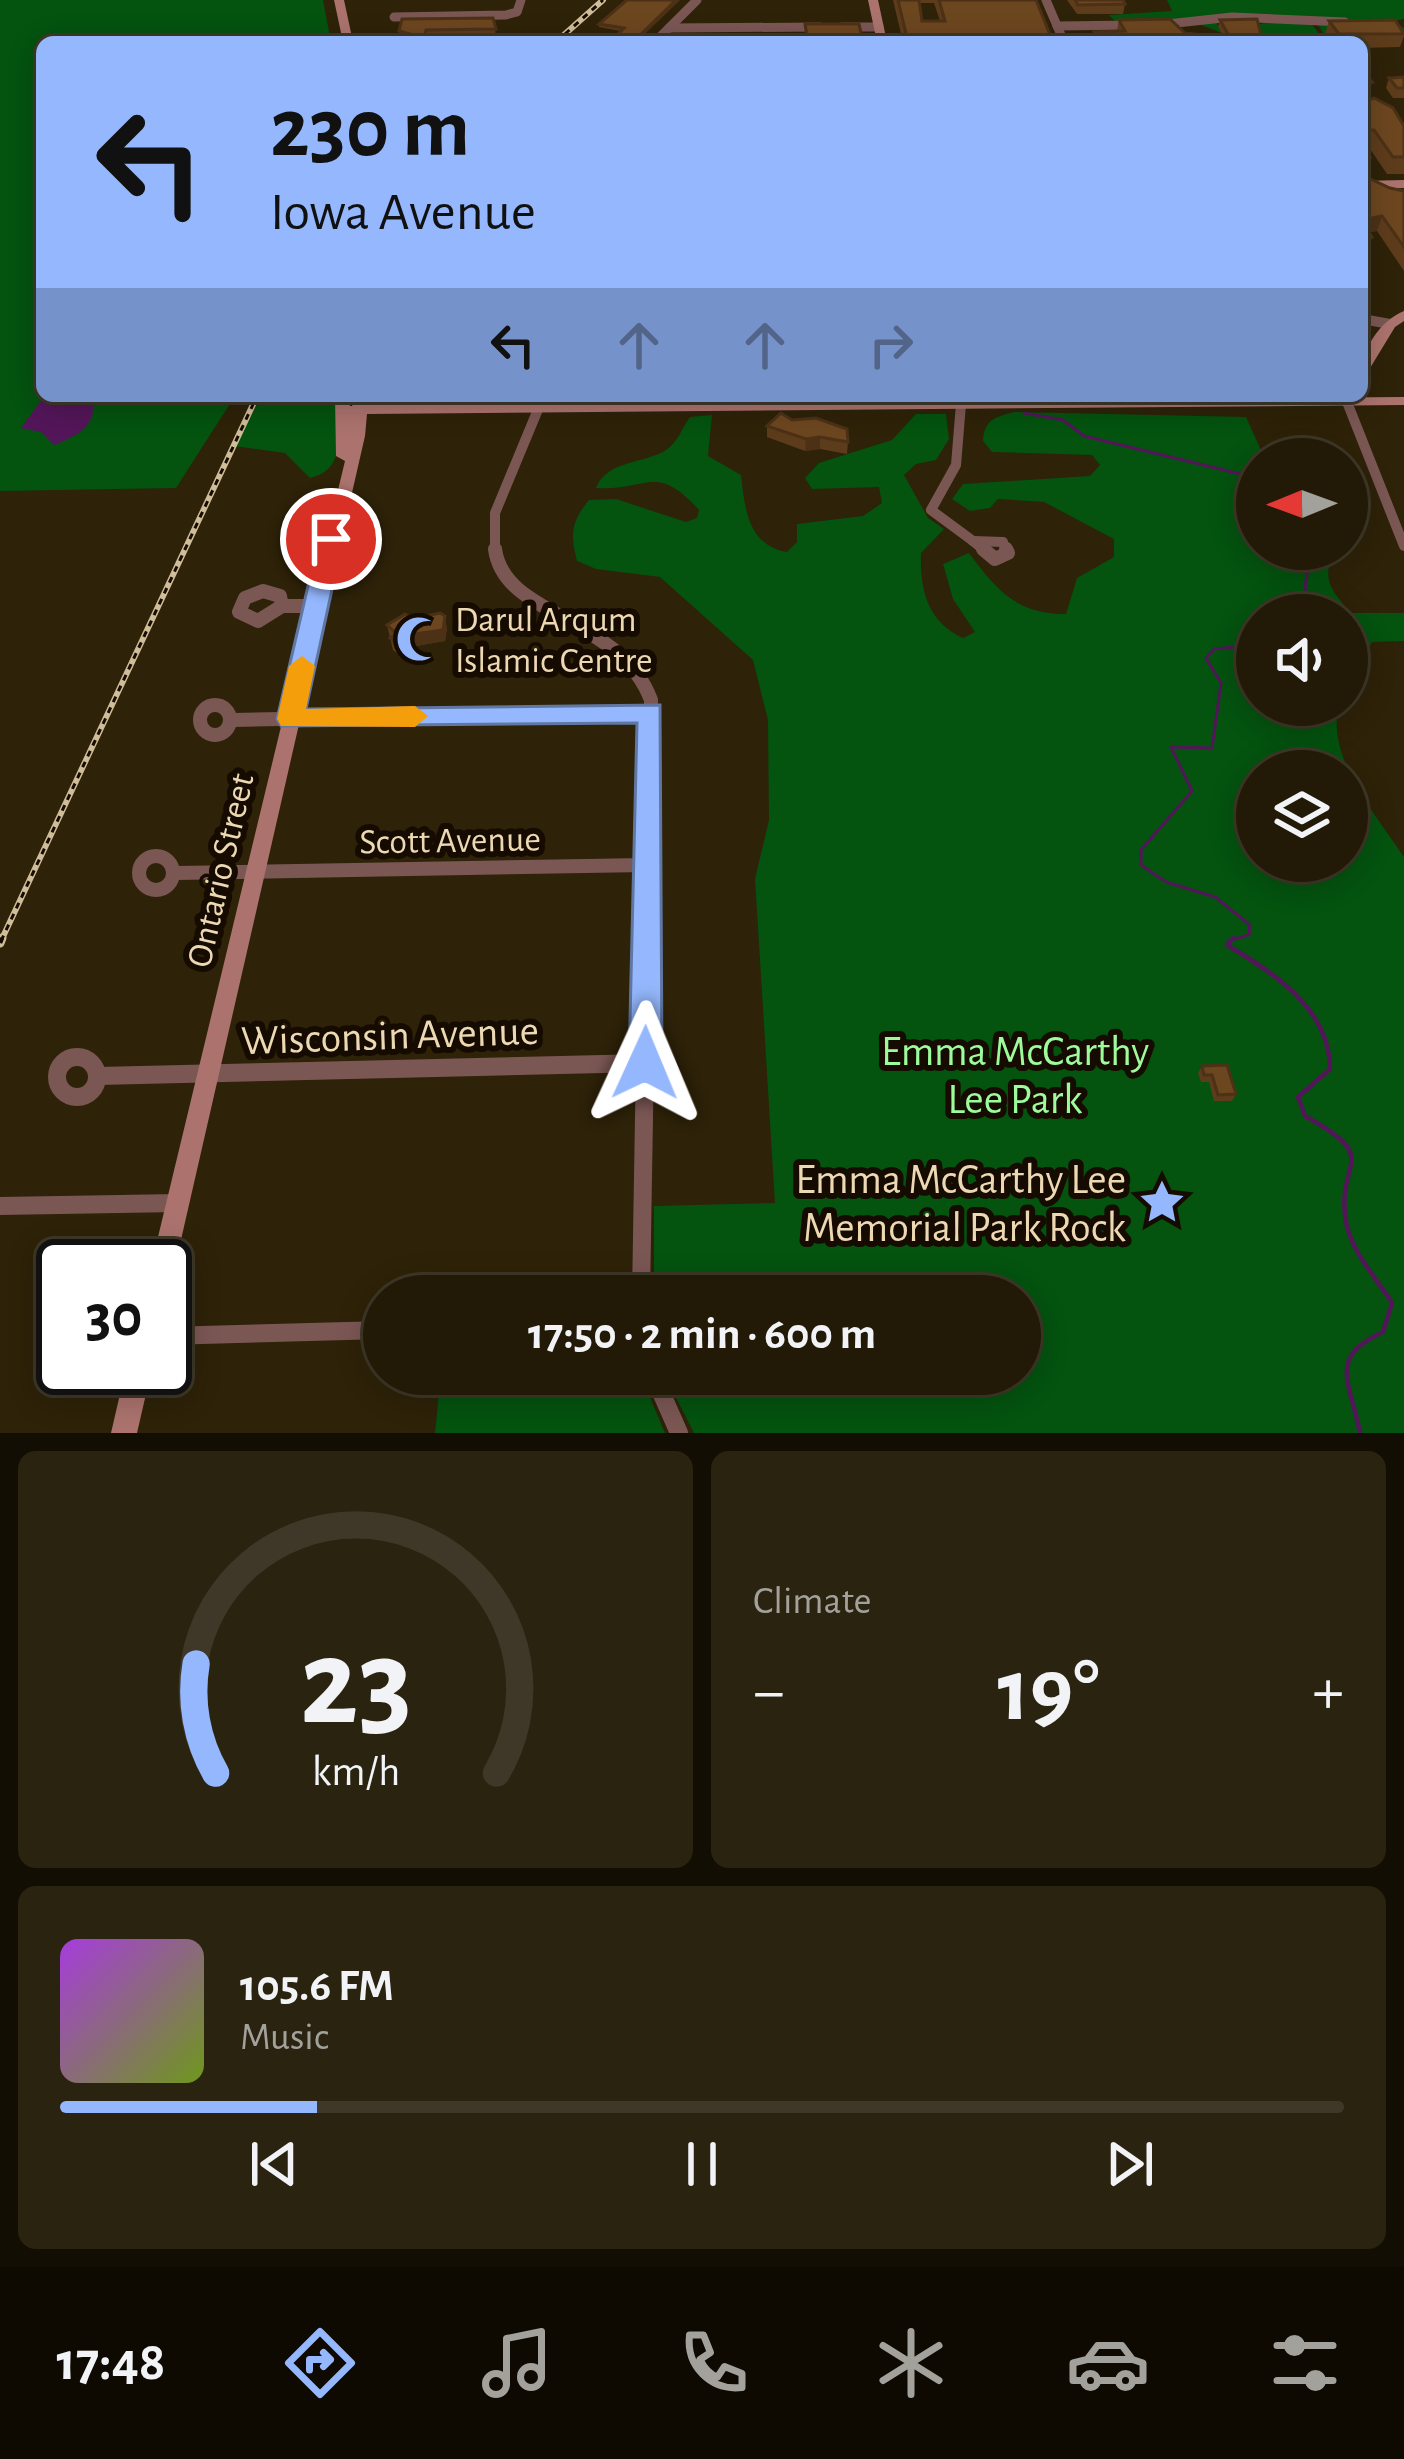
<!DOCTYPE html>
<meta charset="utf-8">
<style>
:root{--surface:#221a06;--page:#2a2310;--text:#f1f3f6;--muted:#a2a19b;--line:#3f3828;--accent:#94b7fd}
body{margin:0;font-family:"Alegreya Sans",sans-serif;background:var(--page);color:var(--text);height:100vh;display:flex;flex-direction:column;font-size:45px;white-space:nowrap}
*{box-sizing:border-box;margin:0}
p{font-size:39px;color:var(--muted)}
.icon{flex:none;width:66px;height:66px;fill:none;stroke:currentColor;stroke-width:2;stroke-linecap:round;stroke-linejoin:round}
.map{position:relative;height:1433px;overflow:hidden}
.drawer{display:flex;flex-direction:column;gap:18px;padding:18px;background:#130e03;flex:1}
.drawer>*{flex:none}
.top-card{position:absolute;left:36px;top:36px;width:1332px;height:366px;border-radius:18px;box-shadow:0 6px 30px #0003,0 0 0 3px var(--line);background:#94b7fd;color:#111;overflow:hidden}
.needle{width:78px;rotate:269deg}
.fabs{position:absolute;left:1236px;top:438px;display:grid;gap:24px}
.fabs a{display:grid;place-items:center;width:132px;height:132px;border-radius:50%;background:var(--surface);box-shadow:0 6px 30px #0003,0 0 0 3px var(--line);font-size:60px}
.speed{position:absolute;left:36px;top:1239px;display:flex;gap:24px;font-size:60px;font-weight:700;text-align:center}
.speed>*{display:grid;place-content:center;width:156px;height:156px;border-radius:50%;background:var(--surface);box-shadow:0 6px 30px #0003,0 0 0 3px var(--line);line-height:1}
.speed .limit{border:6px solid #111;border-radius:18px;background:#fff;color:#111}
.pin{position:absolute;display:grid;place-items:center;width:102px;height:102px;color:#fff;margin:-51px;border:6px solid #fff;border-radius:50%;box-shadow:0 3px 12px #0007}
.me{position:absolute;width:132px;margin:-66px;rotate:1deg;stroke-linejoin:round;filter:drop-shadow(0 0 9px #0008)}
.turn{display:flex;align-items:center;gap:42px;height:252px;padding:0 36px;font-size:54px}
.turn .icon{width:156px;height:156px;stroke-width:2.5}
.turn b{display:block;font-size:84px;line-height:102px}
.lanes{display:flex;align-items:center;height:114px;padding:0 36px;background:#0003;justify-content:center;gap:60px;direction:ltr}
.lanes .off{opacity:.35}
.big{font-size:90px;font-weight:700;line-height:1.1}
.drawer .tile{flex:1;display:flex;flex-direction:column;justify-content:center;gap:18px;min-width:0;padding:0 42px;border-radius:18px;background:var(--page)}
.drawer .dial{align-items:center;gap:0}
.dial svg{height:312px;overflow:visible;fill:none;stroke:var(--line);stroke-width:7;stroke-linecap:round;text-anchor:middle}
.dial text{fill:var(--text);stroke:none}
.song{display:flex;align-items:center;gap:36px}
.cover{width:144px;height:144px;border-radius:18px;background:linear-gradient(135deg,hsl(280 70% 55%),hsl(80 70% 35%))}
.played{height:12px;border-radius:6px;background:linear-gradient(90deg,var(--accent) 20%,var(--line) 20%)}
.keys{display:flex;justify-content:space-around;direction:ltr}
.heat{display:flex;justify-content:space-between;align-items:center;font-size:66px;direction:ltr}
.drawer .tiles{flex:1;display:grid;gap:18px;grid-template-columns:1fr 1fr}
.tile:last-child{grid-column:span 2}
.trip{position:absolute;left:363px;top:1275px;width:678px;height:120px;border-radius:60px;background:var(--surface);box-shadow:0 6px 30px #0003,0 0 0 3px var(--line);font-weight:700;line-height:120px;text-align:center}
.tabs{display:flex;height:192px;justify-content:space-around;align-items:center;background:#0e0a02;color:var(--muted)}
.tabs .icon{width:84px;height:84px}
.tabs .current{color:var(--accent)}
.tabs b{font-size:54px;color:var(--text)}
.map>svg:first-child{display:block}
.green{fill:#04530f;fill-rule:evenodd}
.water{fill:#531659}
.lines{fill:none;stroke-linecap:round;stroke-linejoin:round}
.stream-far1{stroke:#531659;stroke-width:3}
.stream{stroke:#531659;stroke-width:4.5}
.street-far3{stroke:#7b5754;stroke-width:9}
.street-far2{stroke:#7b5754;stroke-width:10}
.street-far1{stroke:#7b5754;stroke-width:14}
.street{stroke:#7b5754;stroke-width:18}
.secondary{fill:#ac736e;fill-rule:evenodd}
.rail-far1-casing{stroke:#cfbd99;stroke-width:6}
.rail-casing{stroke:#cfbd99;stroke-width:9}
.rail-far1{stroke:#160b00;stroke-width:3;stroke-dasharray:6;stroke-linecap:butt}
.rail{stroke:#160b00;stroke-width:4.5;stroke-dasharray:12;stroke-linecap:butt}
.wall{fill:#5d3c1b;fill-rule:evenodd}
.shaded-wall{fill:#4c3116}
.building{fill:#6c461f;stroke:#4c3116;stroke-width:3}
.route{fill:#94b7fd;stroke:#6077a4;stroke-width:3}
.slow{fill:#f59e0b}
.labels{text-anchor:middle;stroke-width:12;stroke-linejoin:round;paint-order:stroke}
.poi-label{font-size:36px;fill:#ecd9b3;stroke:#160b00;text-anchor:start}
.street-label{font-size:36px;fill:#ecd9b3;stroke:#160b00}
.near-street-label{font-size:42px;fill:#ecd9b3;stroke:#160b00}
.near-park-label{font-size:42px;fill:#9dfb9c;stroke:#160b00}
.near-poi-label{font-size:42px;fill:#ecd9b3;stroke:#160b00;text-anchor:end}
</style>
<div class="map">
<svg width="1404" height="1433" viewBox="0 0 1404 1433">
<rect width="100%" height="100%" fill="#2e2208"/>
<g class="green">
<path d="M0,0h323l8,42h-289v354h193l-59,92 -176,3z"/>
<path d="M1167,0h237v19l-10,2 10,7v10l-4,-10 -74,11 -7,-13 -8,-3 14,19h-62l-10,-16 15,-4h-52l6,11 -24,-9 -82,-2 -7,-7 63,-4z"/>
<path d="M262,396h74c3,32 12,74 -26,82l-25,-25 -51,-7z"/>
<path d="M1014,412l232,5 19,42h-8v90h80c-18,29 -6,41 14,64h53v28l-32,1 -25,47v-74h-90v90h82c-14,52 38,111 65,152v576h-710l-30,-59h356v-78h-366v-90l121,-3 -20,-324 14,-59 -1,-100 -15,-60 -93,-83 -64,-8 -19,-8c-7,-27 -6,-39 12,-61l27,-1 70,23 11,-4 2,-8c-44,-48 -49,-19 -103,-22 11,-28 48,-24 70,-38 13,-9 15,-21 24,-33l22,-2 -4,41 33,19c4,35 7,70 46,77l10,-10v-18l66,-8 19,-13 -3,-16 -67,2 -7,-11 14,-15 73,-23 24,-26h30l3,25 -13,21 -20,4 -12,11 24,43 16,11 -23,24c-1,37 6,68 42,85l12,-6 -22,-33 -10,-35 26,-11c28,38 48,61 97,61l11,-36 37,-21v-18l-70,-37 -46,-3 -8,9 -20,3 -18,-12 11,-15 127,-8 10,-11 -8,-10 -100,-3 -9,-11c1,-21 12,-24 31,-29zM1257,771h90v90h-90z"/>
<path d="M441,1374h199l25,59h-230z"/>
</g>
<path class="water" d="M44,396h33l16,7c3,25 -19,34 -39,42l-13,-13 -20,-4z"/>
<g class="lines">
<g class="stream-far1">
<path d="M1024,413l39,7 21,16 173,42"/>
<path d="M1279,615l31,-12 -5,-16 5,-30 -6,-8"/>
<path d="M1228,941l21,-6 1,-10 -35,-28 -49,-15 -25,-17v-15l51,-59 -21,-44 41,1 9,-65 -15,-25 8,-9 43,-4"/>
</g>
<path class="stream" d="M1233,938l-6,7c47,28 103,64 103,124l-32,28 7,19c80,44 30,43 41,106 6,31 30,55 46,81l-9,29c-56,25 -33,49 -23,101"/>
<g class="street-far3">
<path d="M1046,0l18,42"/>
<path d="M394,17l112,-2 11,-3 4,-12"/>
<path d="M1158,25l74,-8 113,5"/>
<path d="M1057,26l79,-1"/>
<path d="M842,27h37"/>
<path d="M669,28l151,-1"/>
<path d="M655,42l42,-42"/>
</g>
<g class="street-far2">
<path d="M1362,319l28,5"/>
<path d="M1347,402l57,144"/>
<path d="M961,404l-5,61 -25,45 42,31"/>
<path d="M973,541l30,1 4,10"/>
<path d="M973,541l13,11"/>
<path d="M495,552v-39l44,-106"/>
</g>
<g class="street-far1">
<path d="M495,549c9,69 124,66 156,151l-4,241"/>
<path d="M983,549l12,10 13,-6 -2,-4"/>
<path d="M263,591l17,5 2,10 -24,15 -19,-9 6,-14z"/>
<path d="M282,606h34"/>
<circle cx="215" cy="720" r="15"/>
<path d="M233,720l417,-8"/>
<circle cx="156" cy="873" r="17"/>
<path d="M176,873l470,-8"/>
</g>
<g class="street">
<circle cx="77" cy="1077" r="20"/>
<path d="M98,1076l547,-13"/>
<path d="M0,1206l178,-3"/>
<path d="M641,1296l6,-358"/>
<path d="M165,1336l219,-6"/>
<path d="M653,1374l26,59"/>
</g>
<g class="secondary">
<path d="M334,0h10l9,42h-10z"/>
<path d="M868,0h10l9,42h-10z"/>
<path d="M1404,180v8l-42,1v-8z"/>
<path d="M1404,311v10l-9,6 -28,46 -5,1c0,-26 18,-53 42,-63z"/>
<path d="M335,396h14l1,10h2l3,-8h10l2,7 1037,-8v8l-1037,9 -2,22 -190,830 -3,8 -7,3v-11h-14l194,-805 -9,-5z"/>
<path d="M126,1368h26l-15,65h-26z"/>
</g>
<g class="rail-far1-casing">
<g id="rail-far1">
<path d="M556,42l47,-42"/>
<path d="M1,941l256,-545"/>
</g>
</g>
<g class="rail-casing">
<path id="rail" d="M0,943l2,-5"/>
</g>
<use href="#rail-far1" class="rail-far1"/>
<use href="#rail" class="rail"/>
</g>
<g class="wall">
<path d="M680,0l-44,42h-26l11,-11 -22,-4v-3z"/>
<path d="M893,0h143l17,42h-150zM919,3h15l6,18h-18z"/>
<path d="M1067,0h56l2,4 -2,10h-46z"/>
<path d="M493,18l3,18 -69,1 -1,5h-10l-16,-4 -1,-7z"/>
<path d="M1119,20l66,13 38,9h-131l2,-10 23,-1z"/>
<path d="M1220,20l42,19 -1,3h-34l-9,-15z"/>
<path d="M1329,21l75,11v4l-4,11 -38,1v-6h-32l-5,-8z"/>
<path d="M1362,72l10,10 -6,16h-4z"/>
<path d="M1404,77v21h-11l-7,-10 3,-10z"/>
<path d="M1362,103l42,23v48h-17l-19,-28h-5l7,11 -6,17h-2z"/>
<path d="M1364,176l26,12 14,3v80l-27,-40 -8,1 3,5 -5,15 -5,3v-74z"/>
<path d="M792,420l56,22 -1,12 -27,-5 -15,2 -38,-14v-11z"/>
<path d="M413,619l34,9 -2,13 -29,5 -15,10 -8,-6 -6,-25z"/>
<path d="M1202,1066l34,28 -4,7h-18l-5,-19h-8l-3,-9z"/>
</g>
<g class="shaded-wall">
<path d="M676,0h4l-44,42h-3z"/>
<path d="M1382,216l-5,15 -15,3v-14z"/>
<path d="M1372,237l-5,15 -5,3v-14z"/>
<path d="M820,437v12l-15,2 1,-12z"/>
<path d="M445,616l2,12 -2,13 -29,5 -15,10 -3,-11z"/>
</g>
<g class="building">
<path d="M627,0h49l-43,42h-23l14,-14 -25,-4z"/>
<path d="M898,0h21l3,21h23l-6,-21h97l17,42h-145z"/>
<path d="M1075,0h48l2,4 -47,1z"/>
<path d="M493,18l3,11 -70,1 -2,8 -25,-7 3,-12z"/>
<path d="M1170,19l15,14 35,4 3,5h-125l-4,-10 31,-1 -6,-11z"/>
<path d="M1257,19l5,20h-31l-11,-19z"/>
<path d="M1395,20l9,14h-65l-10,-13z"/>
<path d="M805,24h54l4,18h-55z"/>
<path d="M1362,72h2l8,10h-10z"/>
<path d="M1404,77v11h-7l-8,-10z"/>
<path d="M1374,98l19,10 11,18v31h-11l-19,-27h-12v-27z"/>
<path d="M1362,144l8,13h-8z"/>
<path d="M1364,176l26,12 14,3v56l-22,-31 -20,4v-29h4z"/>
<path d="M1362,221l10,16 -10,4z"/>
<path d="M781,413l11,7 24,-2 31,11 1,13 -28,-5 -14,2 -39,-13z"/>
<path d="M440,613l5,3 -2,14 -29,4 -16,11 -8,-7 7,-4 -10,-9 18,-11 8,5z"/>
<path d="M1227,1065l9,29 -18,1 -6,-20h-8l-2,-9z"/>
</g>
<path class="route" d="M331,531l12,8 -37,170 354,-4 2,358 -5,10 -12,5 -11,-5 -5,-10 8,-340 -356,3 -4,-7 42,-180z"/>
<path class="slow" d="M302,656l13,10 -9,43 109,-3 13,10 -13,11 -134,-1 -4,-7 12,-53z"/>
<defs>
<g id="mosque-bare" transform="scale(3.6)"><path d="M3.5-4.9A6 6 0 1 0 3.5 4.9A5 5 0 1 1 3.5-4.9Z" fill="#94b7fd" stroke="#160b00" stroke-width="2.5" paint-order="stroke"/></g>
<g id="sight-bare" transform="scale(3.6)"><path d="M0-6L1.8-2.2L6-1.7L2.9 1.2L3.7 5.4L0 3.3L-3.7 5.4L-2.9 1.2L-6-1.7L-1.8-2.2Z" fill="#94b7fd" stroke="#160b00" stroke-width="2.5" paint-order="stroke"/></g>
</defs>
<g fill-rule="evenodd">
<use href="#mosque-bare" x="419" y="639"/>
<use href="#sight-bare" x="1162" y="1202"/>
</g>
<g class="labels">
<g class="poi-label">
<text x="455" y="631">Darul Arqum<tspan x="455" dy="41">Islamic Centre</tspan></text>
</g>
<g class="street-label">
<text transform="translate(450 839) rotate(-1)" y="13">Scott Avenue</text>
<text transform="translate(219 870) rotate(-77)" y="13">Ontario Street</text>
</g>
<g class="near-street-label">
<text transform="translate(390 1034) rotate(-2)" y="15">Wisconsin Avenue</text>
</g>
<g class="near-park-label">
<text x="1015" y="1065">Emma McCarthy<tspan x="1015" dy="48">Lee Park</tspan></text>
</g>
<g class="near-poi-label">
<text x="1126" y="1193">Emma McCarthy Lee<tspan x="1126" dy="48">Memorial Park Rock</tspan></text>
</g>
</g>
</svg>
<div class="fabs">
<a><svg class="needle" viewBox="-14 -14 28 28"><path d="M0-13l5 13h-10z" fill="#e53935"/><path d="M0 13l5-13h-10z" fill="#a2a19b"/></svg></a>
<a><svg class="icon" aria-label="sound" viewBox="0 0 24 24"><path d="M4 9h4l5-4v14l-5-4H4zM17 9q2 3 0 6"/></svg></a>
<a><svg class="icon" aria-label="layers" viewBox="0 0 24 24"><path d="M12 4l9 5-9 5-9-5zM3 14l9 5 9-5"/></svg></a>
</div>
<div class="speed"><div class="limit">30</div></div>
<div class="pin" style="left:331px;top:539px;background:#d93025"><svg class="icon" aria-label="arrive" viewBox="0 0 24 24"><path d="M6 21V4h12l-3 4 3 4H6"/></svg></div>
<svg class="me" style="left:645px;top:1063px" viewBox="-20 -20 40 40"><path d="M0-17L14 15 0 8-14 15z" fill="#94b7fd" stroke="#fff" stroke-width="4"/></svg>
<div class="trip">17:50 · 2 min · 600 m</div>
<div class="top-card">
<div class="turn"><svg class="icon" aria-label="left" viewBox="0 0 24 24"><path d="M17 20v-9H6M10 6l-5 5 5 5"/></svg><div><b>230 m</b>Iowa Avenue</div></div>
<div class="lanes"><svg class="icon" aria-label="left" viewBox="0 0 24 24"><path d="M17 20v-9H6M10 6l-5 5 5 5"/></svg><svg class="icon off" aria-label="ahead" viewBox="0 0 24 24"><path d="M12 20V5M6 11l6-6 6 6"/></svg><svg class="icon off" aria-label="ahead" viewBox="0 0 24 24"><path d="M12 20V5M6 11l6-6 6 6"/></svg><svg class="icon off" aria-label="right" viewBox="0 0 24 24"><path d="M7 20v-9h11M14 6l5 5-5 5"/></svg></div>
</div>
</div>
<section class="drawer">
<div class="tiles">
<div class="tile dial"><svg viewBox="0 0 100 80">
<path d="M14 69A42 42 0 1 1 86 69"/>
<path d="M14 69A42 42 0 0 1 9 41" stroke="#94b7fd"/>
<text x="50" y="56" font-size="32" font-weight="700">23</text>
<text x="50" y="72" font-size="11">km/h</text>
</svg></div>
<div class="tile"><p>Climate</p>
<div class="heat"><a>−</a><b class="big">19°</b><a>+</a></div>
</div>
<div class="tile">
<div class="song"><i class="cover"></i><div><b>105.6 FM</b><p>Music</p></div></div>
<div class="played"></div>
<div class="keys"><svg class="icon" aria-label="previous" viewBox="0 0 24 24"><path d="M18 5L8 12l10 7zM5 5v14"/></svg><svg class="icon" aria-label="pause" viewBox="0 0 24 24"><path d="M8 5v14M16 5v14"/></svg><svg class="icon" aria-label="next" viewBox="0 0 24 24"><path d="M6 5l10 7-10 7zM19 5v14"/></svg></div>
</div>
</div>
</section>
<nav class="tabs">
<b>17:48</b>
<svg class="icon current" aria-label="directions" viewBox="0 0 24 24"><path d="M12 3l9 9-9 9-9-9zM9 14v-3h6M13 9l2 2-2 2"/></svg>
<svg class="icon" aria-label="music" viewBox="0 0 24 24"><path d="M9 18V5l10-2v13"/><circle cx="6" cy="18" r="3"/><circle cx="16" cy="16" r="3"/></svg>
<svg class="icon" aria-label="phone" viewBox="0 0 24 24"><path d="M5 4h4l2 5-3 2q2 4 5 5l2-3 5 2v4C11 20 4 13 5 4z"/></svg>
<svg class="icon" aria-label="climate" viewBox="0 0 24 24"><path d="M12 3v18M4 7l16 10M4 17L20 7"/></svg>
<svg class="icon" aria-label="car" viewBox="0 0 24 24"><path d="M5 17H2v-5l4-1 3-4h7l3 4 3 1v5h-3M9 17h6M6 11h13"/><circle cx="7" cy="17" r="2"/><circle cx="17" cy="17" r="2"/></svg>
<svg class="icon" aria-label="filters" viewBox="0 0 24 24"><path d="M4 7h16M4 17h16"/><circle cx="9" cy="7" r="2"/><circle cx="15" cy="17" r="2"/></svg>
</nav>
